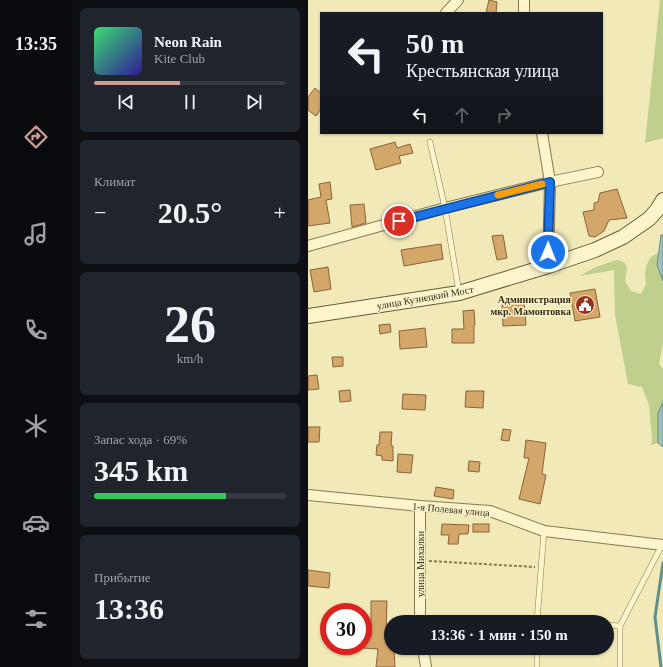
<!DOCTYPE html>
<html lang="ru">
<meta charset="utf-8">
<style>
:root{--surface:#171b24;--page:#20242c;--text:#f1f3f6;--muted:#9ea1a6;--line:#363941;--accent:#cb9b94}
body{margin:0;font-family:Georgia,serif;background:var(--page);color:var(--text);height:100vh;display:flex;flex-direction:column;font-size:15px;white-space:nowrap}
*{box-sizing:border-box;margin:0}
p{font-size:13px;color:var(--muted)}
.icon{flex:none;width:22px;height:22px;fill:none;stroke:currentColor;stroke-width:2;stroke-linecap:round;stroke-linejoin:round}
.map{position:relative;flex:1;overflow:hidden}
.side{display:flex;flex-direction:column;gap:8px;padding:8px;background:#0d0f14;width:236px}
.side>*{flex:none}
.hud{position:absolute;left:12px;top:12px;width:283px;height:122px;border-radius:0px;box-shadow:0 1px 3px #0004;background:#171b24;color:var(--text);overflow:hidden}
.speed{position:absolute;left:12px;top:603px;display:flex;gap:8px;font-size:20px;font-weight:700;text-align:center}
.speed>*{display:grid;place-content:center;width:52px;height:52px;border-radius:50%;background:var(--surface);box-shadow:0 1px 3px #0004;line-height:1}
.speed .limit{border:6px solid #d22;background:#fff;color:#111}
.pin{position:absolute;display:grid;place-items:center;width:34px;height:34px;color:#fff;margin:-17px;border:2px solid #fff;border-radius:50%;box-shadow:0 1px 4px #0007}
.me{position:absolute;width:44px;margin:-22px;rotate:1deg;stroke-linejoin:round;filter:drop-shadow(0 0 3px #0008)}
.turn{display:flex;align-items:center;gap:14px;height:84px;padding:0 20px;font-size:18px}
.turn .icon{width:52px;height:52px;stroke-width:2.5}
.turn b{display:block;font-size:28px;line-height:34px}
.lanes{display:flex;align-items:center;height:38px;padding:0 20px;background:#0003;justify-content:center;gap:20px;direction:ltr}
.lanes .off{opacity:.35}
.big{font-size:30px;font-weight:700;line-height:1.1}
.side .card{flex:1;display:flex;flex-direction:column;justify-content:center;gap:6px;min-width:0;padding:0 14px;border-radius:6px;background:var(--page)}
.side .dial{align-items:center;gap:0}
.dial b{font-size:52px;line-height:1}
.song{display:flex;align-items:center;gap:12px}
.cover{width:48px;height:48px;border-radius:6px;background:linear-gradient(135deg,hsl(140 70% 55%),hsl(250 70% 35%))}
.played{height:4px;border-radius:2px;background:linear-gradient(90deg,var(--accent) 45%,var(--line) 45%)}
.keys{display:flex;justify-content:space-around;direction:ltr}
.heat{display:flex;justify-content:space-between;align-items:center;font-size:22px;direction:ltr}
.charge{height:6px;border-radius:3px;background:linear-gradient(90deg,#34c759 69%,var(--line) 0)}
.trip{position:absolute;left:76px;top:615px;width:230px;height:40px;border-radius:20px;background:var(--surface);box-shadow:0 1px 3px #0004;font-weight:700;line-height:40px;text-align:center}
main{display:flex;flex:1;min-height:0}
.tabs{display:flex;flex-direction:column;width:72px;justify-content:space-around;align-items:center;background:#090b0e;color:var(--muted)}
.tabs .icon{width:28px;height:28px}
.tabs .selected{color:var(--accent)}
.tabs b{font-size:18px;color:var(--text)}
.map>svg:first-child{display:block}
.green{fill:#bed08c}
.water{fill:#9ec1bc;stroke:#658e8a}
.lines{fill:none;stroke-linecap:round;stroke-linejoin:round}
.stream{stroke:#658e8a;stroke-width:3}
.building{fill:#d3a66a;stroke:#8a6436}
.lane-casing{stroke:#897752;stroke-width:6}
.street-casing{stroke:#897752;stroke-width:12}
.secondary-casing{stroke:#6a5836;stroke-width:16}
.path{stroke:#897752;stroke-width:2;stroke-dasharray:3 2;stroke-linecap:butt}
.lane{stroke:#fcf5cc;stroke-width:5}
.street{stroke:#fcf5cc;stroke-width:10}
.secondary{stroke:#fcf5cc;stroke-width:14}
.route-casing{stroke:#114b97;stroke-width:10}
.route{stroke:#1a73e8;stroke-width:7}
.slow{stroke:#f59e0b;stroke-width:7}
.labels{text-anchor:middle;stroke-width:3;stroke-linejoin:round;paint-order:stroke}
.street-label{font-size:10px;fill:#362b19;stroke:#f8f2c8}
.poi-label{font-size:10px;font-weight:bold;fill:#362b19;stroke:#f8f2c8;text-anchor:end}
</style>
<main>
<nav class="tabs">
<b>13:35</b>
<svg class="icon selected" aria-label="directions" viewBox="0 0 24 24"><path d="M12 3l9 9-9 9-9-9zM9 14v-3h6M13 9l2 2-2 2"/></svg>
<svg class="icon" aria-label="music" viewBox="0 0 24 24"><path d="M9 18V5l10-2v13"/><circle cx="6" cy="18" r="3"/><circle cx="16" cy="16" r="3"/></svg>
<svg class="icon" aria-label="phone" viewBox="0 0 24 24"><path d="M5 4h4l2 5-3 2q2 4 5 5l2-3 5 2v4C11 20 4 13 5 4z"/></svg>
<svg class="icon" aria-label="climate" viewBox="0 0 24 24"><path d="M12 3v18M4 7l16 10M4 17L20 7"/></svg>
<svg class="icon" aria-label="car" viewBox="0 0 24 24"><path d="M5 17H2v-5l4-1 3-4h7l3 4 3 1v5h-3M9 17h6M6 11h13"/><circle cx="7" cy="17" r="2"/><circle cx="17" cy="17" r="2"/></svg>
<svg class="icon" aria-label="filters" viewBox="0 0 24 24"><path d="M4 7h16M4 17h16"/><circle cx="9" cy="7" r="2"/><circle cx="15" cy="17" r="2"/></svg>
</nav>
<section class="side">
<div class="card">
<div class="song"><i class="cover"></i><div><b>Neon Rain</b><p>Kite Club</p></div></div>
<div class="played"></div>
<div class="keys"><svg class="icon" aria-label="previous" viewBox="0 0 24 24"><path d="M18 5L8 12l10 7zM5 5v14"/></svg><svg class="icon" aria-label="pause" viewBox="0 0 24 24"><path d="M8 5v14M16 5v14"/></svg><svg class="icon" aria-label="next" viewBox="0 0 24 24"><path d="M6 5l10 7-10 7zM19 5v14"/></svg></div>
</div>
<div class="card"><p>Климат</p>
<div class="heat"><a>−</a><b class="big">20.5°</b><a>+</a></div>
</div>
<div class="card dial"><b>26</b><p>km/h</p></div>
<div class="card"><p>Запас хода · 69%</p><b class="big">345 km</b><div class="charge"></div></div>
<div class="card"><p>Прибытие</p><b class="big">13:36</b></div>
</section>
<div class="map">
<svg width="355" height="667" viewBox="0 0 355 667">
<rect width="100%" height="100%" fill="#f1e9b8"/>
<g class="green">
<path d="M352,0h3v138l-18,5z"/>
<path d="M350,253l-1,12 6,16v62l-4,21 4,5v33l-5,11v30l-7,2 1,-7 -3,-33 -7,-18 -14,-3 -13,-69 -1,-45 -34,6c14,-9 22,-12 38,-16l7,3 2,5 -2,13 6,10 10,3 5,-10 -1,-10 1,-8 5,-9z"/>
</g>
<g class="water">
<path d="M353,235h2v46l-6,-16z"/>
<path d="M355,402v45l-5,-4v-30z"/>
</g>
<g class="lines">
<path class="stream" d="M353,667l-6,-50 8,-54"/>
</g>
<g class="building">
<path d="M181,0l8,2 -1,11h-10z"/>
<path d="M7,88l6,5v16l-5,7 -8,-6v-13z"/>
<path d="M87,142l2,6 13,-4 3,9 -14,3 2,7 -25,7 -6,-21z"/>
<path d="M22,182l2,17 -6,1 4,23 -22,3v-26l13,-3 -2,-13z"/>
<path d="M309,189l10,29 -18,2 -5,11 -9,6 -6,-1 -6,-24 11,-2v-7l4,-1 2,-9z"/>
<path d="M56,204l2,19 -14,4 -2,-22z"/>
<path d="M195,235l4,23 -10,2 -5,-24z"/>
<path d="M133,244l2,15 -39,7 -3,-16z"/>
<path d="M20,267l3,22 -17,3 -4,-22z"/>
<path d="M287,289l5,28 -25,4 -5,-28z"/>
<path d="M216,301l2,24 -23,1 -1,-23z"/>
<path d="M166,310l1,15h-1v18h-22v-14h12l-1,-18z"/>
<path d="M82,324l1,8 -11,2 -1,-9z"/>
<path d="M117,328l2,19 -27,2 -1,-18z"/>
<path d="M24,357h11v9l-10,1z"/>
<path d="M9,375l2,14 -11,1v-14z"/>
<path d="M42,390l1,11 -11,1 -1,-11z"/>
<path d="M158,391h18l-1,17 -18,-1z"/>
<path d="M95,394l23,1 -1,15 -23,-1z"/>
<path d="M0,427h12l-1,15h-11z"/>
<path d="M195,429l8,1 -2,11 -8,-1z"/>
<path d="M72,432h12l-1,14h2v15l-11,-1v-4l-6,-1 1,-10h2z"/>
<path d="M218,440l20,3 -4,31 4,1 -6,29 -21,-5 10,-41h-5z"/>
<path d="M90,454l15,1 -2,18 -14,-1z"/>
<path d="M161,461l11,1 -1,10 -11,-1z"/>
<path d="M128,487l18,3 -1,9 -19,-3z"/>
<path d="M134,524l27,1 -1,9h-9l-1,10h-10l1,-9h-8z"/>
<rect x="165" y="524" width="16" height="8"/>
<path d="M0,570l22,3 -1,15 -21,-2z"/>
<path d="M63,601h16l-1,31h5v16h3l1,19h-19l2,-18 -15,-1v-12l8,1z"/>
</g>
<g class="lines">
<g class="lane-casing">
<g id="lane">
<path d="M122,142l15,66 14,84"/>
<path d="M180,622l49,-1 7,-90"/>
<path d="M229,622v-1l16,1"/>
<path d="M299,625l13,1"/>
<path d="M229,667v-19"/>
<path d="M312,667v-41l42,-81"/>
</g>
</g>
<g class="street-casing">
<g id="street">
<path d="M138,13l12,-13"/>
<path d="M216,13v-13"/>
<path d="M234,133l8,49 -2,84"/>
<path d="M0,246l137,-38 105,-26 48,-10"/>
<path d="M0,495l112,11 70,5 54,20 119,14"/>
<path d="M112,622v-116"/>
<path d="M115,648l3,19"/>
</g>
</g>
<g class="secondary-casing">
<path id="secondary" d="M0,316l151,-23 89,-27 47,-16 28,-13 26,-18 8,-9 6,-10"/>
</g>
<path class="path" d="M121,561l106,6"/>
<use href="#lane" class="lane"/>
<use href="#street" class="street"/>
<use href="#secondary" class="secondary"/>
</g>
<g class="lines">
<g class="route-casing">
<path id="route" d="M91,221l151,-39 -2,70"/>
</g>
<use href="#route" class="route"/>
<path class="slow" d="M190,195l44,-11"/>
</g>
<defs>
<g id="civic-disc" transform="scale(1)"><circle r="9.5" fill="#9d2f1d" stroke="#f8f2c8"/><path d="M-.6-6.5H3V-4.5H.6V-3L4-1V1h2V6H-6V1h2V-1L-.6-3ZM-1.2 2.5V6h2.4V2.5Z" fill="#fff"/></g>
</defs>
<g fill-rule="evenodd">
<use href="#civic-disc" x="277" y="305"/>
</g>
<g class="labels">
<g class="street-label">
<text transform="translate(117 297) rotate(-10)" y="4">улица Кузнецкий Мост</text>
<text transform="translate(143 509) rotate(5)" y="4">1-я Полевая улица</text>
<text transform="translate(112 564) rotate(-90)" y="4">улица Михалки</text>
</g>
<g class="poi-label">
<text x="263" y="303">Администрация<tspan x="263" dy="12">мкр. Мамонтовка</tspan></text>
</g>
</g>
</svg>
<div class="speed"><div class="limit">30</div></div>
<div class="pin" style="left:91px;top:221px;background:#d93025"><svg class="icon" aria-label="arrive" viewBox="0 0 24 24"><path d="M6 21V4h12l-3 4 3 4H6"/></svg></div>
<svg class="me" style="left:240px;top:252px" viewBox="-20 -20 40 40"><circle r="17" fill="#1a73e8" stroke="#fff" stroke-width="3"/><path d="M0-11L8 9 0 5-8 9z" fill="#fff"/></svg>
<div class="trip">13:36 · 1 мин · 150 m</div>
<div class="hud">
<div class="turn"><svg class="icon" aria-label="left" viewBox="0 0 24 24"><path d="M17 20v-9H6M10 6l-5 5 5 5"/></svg><div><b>50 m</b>Крестьянская улица</div></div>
<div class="lanes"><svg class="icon" aria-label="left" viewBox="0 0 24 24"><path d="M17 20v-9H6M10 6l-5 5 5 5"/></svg><svg class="icon off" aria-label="ahead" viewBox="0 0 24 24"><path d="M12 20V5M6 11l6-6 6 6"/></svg><svg class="icon off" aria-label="right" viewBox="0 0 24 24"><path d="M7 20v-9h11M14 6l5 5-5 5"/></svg></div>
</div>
</div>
</main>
